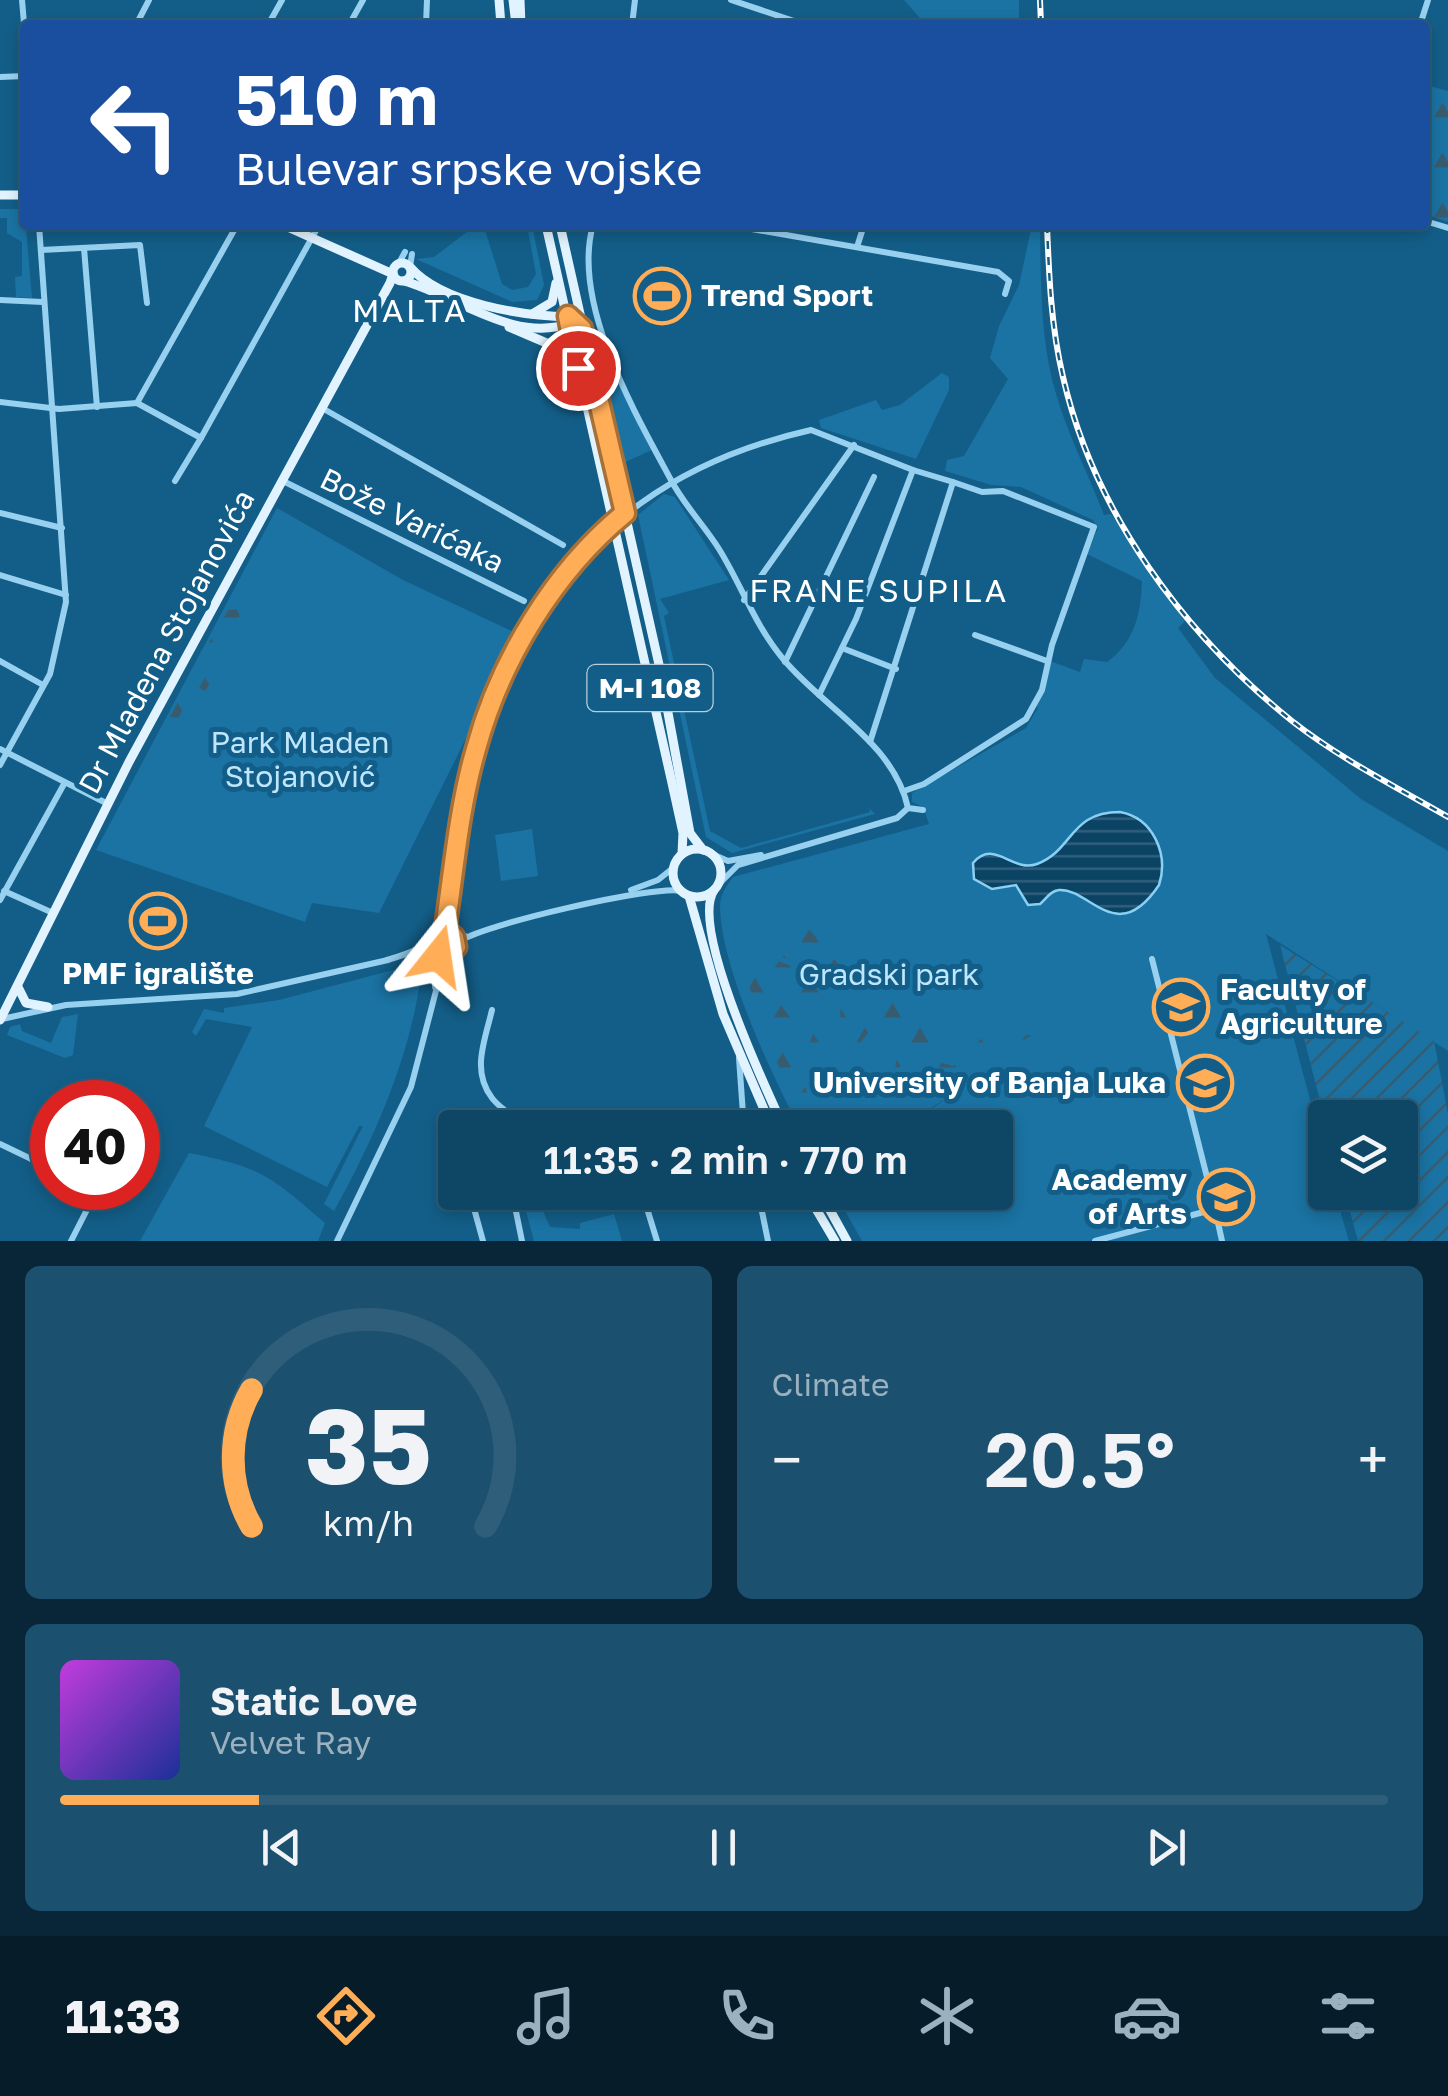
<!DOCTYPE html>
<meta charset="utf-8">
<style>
:root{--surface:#0e4666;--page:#1c506f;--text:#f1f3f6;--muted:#9bb1bf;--line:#2e5e7a;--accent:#ffad57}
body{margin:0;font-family:"Golos Text",sans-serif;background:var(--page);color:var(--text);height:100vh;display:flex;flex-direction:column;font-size:38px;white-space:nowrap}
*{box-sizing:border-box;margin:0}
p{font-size:32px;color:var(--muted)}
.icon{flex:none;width:55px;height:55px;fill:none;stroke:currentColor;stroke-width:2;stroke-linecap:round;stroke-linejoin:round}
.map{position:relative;height:1241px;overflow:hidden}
.drawer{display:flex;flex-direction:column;gap:25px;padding:25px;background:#082638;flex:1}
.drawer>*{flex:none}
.top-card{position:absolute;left:20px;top:20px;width:1410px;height:210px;border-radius:10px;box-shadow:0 5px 15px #0003,0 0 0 2px var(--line);background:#1a4fa0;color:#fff;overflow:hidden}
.fabs{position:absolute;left:1308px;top:1100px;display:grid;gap:20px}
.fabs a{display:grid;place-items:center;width:110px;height:110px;border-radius:10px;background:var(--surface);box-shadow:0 5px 15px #0003,0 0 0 2px var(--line);font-size:50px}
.speed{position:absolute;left:30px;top:1080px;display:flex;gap:20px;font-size:50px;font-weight:700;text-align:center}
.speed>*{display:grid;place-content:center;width:130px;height:130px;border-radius:50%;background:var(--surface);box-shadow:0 5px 15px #0003,0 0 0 2px var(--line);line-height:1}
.speed .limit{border:15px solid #d22;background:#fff;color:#111}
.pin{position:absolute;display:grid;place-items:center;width:85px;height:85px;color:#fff;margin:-42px;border:5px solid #fff;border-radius:50%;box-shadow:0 2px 10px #0007}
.me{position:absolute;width:110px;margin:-55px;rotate:15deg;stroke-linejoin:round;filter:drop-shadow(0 0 8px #0008)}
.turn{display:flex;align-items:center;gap:35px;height:210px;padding:0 50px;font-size:45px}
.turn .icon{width:130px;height:130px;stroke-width:2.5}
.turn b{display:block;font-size:70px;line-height:85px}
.big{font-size:75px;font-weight:600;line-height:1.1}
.drawer .tile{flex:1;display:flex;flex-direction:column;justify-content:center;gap:15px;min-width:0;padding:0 35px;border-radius:15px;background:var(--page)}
.drawer .dial{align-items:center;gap:0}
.dial svg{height:260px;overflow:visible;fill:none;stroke:var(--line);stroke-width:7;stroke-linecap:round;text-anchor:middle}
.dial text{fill:var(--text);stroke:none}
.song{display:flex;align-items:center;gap:30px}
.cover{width:120px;height:120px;border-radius:15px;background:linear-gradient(135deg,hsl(290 70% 55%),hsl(230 70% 35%))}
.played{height:10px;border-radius:5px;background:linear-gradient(90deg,var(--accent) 15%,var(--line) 15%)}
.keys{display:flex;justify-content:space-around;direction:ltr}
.heat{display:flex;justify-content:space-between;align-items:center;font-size:55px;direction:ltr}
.drawer .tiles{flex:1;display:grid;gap:25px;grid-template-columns:1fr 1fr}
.tile:last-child{grid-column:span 2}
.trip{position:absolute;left:438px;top:1110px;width:575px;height:100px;border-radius:10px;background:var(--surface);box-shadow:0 5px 15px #0003,0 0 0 2px var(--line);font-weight:600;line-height:100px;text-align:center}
.tab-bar{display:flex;height:160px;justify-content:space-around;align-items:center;background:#061c29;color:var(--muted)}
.tab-bar .icon{width:70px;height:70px}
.tab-bar .active{color:var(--accent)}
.tab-bar b{font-size:45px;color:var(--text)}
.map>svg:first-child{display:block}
.green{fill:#1a73a3}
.forest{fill:url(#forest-firs)}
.garden{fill:url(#garden-furrows)}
.water{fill:url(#water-rules);stroke:#8ad0f3;stroke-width:2.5}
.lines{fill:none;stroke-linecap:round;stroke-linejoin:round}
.minor{stroke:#98d1f0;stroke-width:6}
.major{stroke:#e1f3ff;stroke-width:9}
.rail-casing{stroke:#fff;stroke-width:6}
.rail{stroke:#135e88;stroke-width:2.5;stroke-dasharray:8;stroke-linecap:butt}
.route-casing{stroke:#a67039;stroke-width:25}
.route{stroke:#ffad57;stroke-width:18}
.labels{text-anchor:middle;stroke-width:10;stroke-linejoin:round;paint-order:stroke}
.shield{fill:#135e88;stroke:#b8cfdb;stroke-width:2.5}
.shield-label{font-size:28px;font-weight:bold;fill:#fff}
.poi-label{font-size:30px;font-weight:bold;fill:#fff;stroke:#135e88;text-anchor:start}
.street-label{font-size:30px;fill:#fff;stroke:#135e88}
.park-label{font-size:30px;fill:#bee6fc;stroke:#135e88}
.neighbourhood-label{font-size:32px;letter-spacing:2.5px;fill:#fff;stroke:#135e88}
</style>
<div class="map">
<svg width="1448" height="1241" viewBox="0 0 1448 1241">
<defs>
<pattern id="forest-firs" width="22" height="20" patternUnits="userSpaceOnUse" patternTransform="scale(2.5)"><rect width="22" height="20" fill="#1a73a3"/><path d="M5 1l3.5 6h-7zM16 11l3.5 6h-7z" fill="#385c6f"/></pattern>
<pattern id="garden-furrows" width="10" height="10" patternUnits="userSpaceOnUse" patternTransform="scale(2.5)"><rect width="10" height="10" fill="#1a73a3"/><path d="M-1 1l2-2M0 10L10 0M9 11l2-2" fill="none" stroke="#385c6f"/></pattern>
<pattern id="water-rules" width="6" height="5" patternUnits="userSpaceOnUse" patternTransform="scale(2.5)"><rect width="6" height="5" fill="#0b4365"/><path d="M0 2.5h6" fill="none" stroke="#305f7c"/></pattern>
</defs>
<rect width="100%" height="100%" fill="#135e88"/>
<g class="green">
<path d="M904,0h115v25h-93z"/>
<path d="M0,209h18l7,8 7,81 -16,-1 -1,-20 7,-1v-34l-15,-9v-15h-7z"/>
<path d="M476,225l8,2 18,57 10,6 16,-3 8,-13 -9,-49h5l12,60 -7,15 -25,2 -96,-43 18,-2z"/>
<path d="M1032,225h8c1,51 0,104 12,154 11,46 35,92 52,136l7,-1 74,107 -7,7 37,50 146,121 87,52v200l-182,-117 59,222v36l10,1 14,48h-487l-27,-48 160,-1v-64l-88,-1 41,-30 -46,30h-103c-28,-54 -79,-162 -79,-222 0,-10 7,-20 13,-28l196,-53 -6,-17 -11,-5v-9l114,-65 12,-20 -3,-5 15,-42 30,11 4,-13 23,3c28,-20 34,-49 35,-81l-55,-27 11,-26 -5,-8 -72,-33 -30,-2 -46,-14 2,-11 17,-4 44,-77 -18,-21 9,-32 20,-41z"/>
<path d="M597,337l55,113 -29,13z"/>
<path d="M942,373l7,4v13l-33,69 -95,-31 -2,-8 57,-20 6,10 18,-5z"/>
<path d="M664,494l11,3 54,83 -69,19 9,14 -5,3 46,215 31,17 129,-36 -1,-4 6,6 -143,39 -26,-16 -68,-322z"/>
<path d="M277,508l126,72 115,54 -139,279 -67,-10 -7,19 -209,-72z"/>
<path d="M532,829l6,47 -37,5 -6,-46z"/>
<path d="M412,965l9,9c-10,81 -47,166 -87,237l-10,-7 39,-78h-4l-32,61 -123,-61 48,-99 -46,-8 -10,17 -4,-4 12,-23 20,4v-5l55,-8z"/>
<path d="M78,1014l-5,41 -8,3 -58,-23 3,-8 10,-3 2,7 29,12 11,-26z"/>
<path d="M189,1153c73,14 81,23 136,70l-7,18h-178z"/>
<path d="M535,1193l15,34 30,2v-6l34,-9 8,27h-88l-8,-30 -6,1 -1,-18z"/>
</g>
<g class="forest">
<path d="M1425,85l23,6v131l-23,-8z"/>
<path d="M240,609l-4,38 -31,44 -10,-5 -17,33 -8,-2 56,-107z"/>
<path d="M797,923c21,8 34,35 50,51l-6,30 51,-3 20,15 16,-7 7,14 -10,33 -30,13 3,-20 -15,-17 -13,-1 -18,21 -15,-7 -10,2 -21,29 -3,-14 10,-28 15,-7 5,7 6,-2 2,-28 -7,-23 -52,-24 19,-12z"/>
<path d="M773,957c-12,40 15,49 30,81l-5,33 14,32 12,10 -4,14h-13l-32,-69 -35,-97z"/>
<path d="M779,961l48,20 4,12 -31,24 -19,-21 -6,-29z"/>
<path d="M1032,1035l-124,78 -23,-29 44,-25 24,7 29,-28z"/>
</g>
<path class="garden" d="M1280,945l154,96 14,73v127h-90l-13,-48 55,-1v-74l-75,2z"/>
<path class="water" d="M1120,812c33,6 49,42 39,73 -42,63 -69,3 -100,5 -9,1 -13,9 -19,14l-12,1 -12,-20 -24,4 -18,-10 -1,-16c21,-25 39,10 64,1 37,-14 32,-52 83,-52z"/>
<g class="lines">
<g class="minor">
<path d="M22,0l3,35"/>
<path d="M731,0l75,25"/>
<path d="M136,25l13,-25"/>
<path d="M268,25l14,-25"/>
<path d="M349,25l14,-25"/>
<path d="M426,25l1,-25"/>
<path d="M632,25l3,-25"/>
<path d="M1420,25l8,-25"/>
<path d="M0,77l25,-1"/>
<path d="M1425,221l23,7"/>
<path d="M593,225c-22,78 42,188 78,255 13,25 33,45 48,69 23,37 36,77 65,111 41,49 110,83 124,148l15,2"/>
<path d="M729,225l269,47 11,9 -4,13"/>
<path d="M857,247l7,-22"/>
<path d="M84,248l13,159"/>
<path d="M41,250l99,-5 7,58"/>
<path d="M399,263l6,-11"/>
<path d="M410,267l2,-13"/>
<path d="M0,300l43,2"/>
<path d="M0,402l59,7 78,-6"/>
<path d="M137,403l64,35 118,-213"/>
<path d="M137,403l100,-178"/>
<path d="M322,408l241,137"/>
<path d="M281,480l243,121"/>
<path d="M175,481l26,-43"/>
<path d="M0,513l62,15"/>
<path d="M0,575l66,20"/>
<path d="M744,600l110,-155"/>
<path d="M975,635l72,26"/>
<path d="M842,648l54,21"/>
<path d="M0,661l43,24"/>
<path d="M785,662l89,-185"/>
<path d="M819,695l37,-76 57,-149 40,12 -83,260"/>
<path d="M0,749l108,55"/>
<path d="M0,765l50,-91 16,-72 -27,-377"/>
<path d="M904,791l20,-7 102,-65 16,-29 10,-45 42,-118 -91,-36 -21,1 -29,-10"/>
<path d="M712,854l16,7 33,-6"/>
<path d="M718,885l20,-20 159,-47 11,-10"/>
<path d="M631,890l27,-10 15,-12"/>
<path d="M4,891l49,22"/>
<path d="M0,900l64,-116"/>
<path d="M445,929l27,-168"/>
<path d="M439,931l12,6 14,-1"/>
<path d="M431,951l5,12 -1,24"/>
<path d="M420,952l10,-2 17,7"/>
<path d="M387,960c21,-6 47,-14 54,-36 16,-50 5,-108 27,-157 17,-40 31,-86 53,-125 64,-118 161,-183 290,-212l102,40"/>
<path d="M444,960c7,-5 10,-13 15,-18 17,-16 199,-58 222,-51"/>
<path d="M492,1010c-7,30 -21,61 0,88 9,12 19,13 26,30"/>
<path d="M2,1019l64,-14 171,-11 151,-34"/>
<path d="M739,1058l5,70"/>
<path d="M0,1144l52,25"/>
<path d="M512,1192l10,49"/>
<path d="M642,1192l15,49"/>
<path d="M758,1192l10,49"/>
<path d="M470,1194l13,47"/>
<path d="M1215,1209l7,32"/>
<path d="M71,1241l25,-49 -8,-4"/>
<path d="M337,1241l74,-154 33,-127"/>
<path d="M1095,1241l120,-32 -63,-250"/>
</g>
<g class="major">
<path d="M499,0l2,25"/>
<path d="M513,0l3,25"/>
<path d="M520,0l1,25"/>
<path d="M0,195h25"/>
<path d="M546,225l126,558 11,50 -1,21"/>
<path d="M560,225l100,444 30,164 13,17"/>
<circle cx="402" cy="272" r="9"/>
<path d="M410,267c32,37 114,49 160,50"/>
<path d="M404,281c53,15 110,63 167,42"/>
<path d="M532,314l20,-12 4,-19"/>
<path d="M509,327l54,23 12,10"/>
<circle cx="697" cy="873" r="24"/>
<path d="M714,890c-24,37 51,197 70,238"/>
<path d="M689,896l34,118 49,114"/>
<path d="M18,987l8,16 22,4"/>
<path d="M0,1020l129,-258 261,-479 3,-9 -110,-49"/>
<path d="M806,1192l29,49"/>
<path d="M820,1192l27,49"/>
</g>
<g class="rail-casing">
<g id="rail">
<path d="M1040,0l1,25"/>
<path d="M1047,225c2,51 4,102 16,152 31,136 122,258 229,344 47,37 104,66 156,96"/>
</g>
</g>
<use href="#rail" class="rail"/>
</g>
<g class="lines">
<g class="route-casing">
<path id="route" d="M438,956l9,1 9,-10 -2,-10 -9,-8c9,-60 14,-122 31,-180 24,-88 78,-178 149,-236l-43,-184 -14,-13 10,52"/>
</g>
<use href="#route" class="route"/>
</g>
<defs>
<g id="stadium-ring" transform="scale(2.875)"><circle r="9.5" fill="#135e88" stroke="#ffad57" stroke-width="1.5"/><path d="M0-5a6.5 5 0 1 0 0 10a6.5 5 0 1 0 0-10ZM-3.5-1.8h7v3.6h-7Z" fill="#ffad57"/></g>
<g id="university-ring" transform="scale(2.875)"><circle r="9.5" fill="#135e88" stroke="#ffad57" stroke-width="1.5"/><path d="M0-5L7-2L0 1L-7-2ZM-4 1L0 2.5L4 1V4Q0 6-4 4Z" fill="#ffad57"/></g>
</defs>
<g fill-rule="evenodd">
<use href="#stadium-ring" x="662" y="296"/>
<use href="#stadium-ring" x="158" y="921"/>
<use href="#university-ring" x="1181" y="1007"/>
<use href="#university-ring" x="1205" y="1083"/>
<use href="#university-ring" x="1226" y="1197"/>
</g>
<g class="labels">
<rect class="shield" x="587.5" y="665" width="125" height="46" rx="8"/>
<g class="shield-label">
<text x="650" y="698">M-I 108</text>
</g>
<g class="poi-label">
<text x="701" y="306">Trend Sport</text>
<text x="158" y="984" text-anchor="middle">PMF igralište</text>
<text x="1220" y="1000">Faculty of<tspan x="1220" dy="34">Agriculture</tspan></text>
<text x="1166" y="1093" text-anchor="end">University of Banja Luka</text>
<text x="1187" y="1190" text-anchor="end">Academy<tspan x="1187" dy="34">of Arts</tspan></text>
</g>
<g class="street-label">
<text transform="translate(412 521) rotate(26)" y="10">Bože Varićaka</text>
<text transform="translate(167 642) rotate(-62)" y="10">Dr Mladena Stojanovića</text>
</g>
<g class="park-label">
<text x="300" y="753">Park Mladen<tspan x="300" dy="34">Stojanović</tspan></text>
<text x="889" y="985">Gradski park</text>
</g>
<g class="neighbourhood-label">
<text x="410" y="322">MALTA</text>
<text x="879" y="602">FRANE SUPILA</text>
</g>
</g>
</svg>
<div class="fabs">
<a><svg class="icon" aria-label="layers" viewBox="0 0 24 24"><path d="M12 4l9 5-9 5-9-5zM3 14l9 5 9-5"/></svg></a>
</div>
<div class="speed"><div class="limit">40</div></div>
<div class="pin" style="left:578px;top:368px;background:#d93025"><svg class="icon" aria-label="arrive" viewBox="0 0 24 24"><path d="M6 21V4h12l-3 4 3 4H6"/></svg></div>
<svg class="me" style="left:438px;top:956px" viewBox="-20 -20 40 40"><path d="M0-17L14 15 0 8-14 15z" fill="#ffad57" stroke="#fff" stroke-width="4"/></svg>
<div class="trip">11:35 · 2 min · 770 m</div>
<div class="top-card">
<div class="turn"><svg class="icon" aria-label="left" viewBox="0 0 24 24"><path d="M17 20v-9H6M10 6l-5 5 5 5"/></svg><div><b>510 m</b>Bulevar srpske vojske</div></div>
</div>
</div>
<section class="drawer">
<div class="tiles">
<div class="tile dial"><svg viewBox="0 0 100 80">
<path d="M14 69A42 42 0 1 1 86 69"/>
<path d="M14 69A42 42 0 0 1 14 27" stroke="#ffad57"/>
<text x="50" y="56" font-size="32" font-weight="700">35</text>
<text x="50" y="72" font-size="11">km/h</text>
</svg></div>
<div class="tile"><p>Climate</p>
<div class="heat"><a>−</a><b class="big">20.5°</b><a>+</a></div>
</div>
<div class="tile">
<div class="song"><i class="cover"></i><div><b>Static Love</b><p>Velvet Ray</p></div></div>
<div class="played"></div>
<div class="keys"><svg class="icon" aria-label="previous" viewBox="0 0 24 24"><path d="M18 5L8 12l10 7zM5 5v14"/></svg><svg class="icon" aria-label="pause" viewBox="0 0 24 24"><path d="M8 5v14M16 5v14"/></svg><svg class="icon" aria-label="next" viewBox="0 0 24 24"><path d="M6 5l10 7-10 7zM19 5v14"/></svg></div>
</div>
</div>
</section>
<nav class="tab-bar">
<b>11:33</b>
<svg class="icon active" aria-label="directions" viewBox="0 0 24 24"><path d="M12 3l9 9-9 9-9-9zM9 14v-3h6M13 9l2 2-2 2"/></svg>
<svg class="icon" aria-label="music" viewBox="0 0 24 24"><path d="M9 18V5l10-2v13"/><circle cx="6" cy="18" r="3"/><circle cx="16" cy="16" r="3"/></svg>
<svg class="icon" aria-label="phone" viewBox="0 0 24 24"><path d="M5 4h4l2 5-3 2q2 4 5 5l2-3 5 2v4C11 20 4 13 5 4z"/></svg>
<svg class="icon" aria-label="climate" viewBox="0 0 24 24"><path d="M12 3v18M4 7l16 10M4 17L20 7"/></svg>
<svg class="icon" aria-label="car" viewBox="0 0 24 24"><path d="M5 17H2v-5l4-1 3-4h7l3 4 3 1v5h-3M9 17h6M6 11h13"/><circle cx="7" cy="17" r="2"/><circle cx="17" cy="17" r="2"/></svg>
<svg class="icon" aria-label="filters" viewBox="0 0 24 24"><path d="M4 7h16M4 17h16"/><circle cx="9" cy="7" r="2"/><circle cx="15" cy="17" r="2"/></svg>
</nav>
